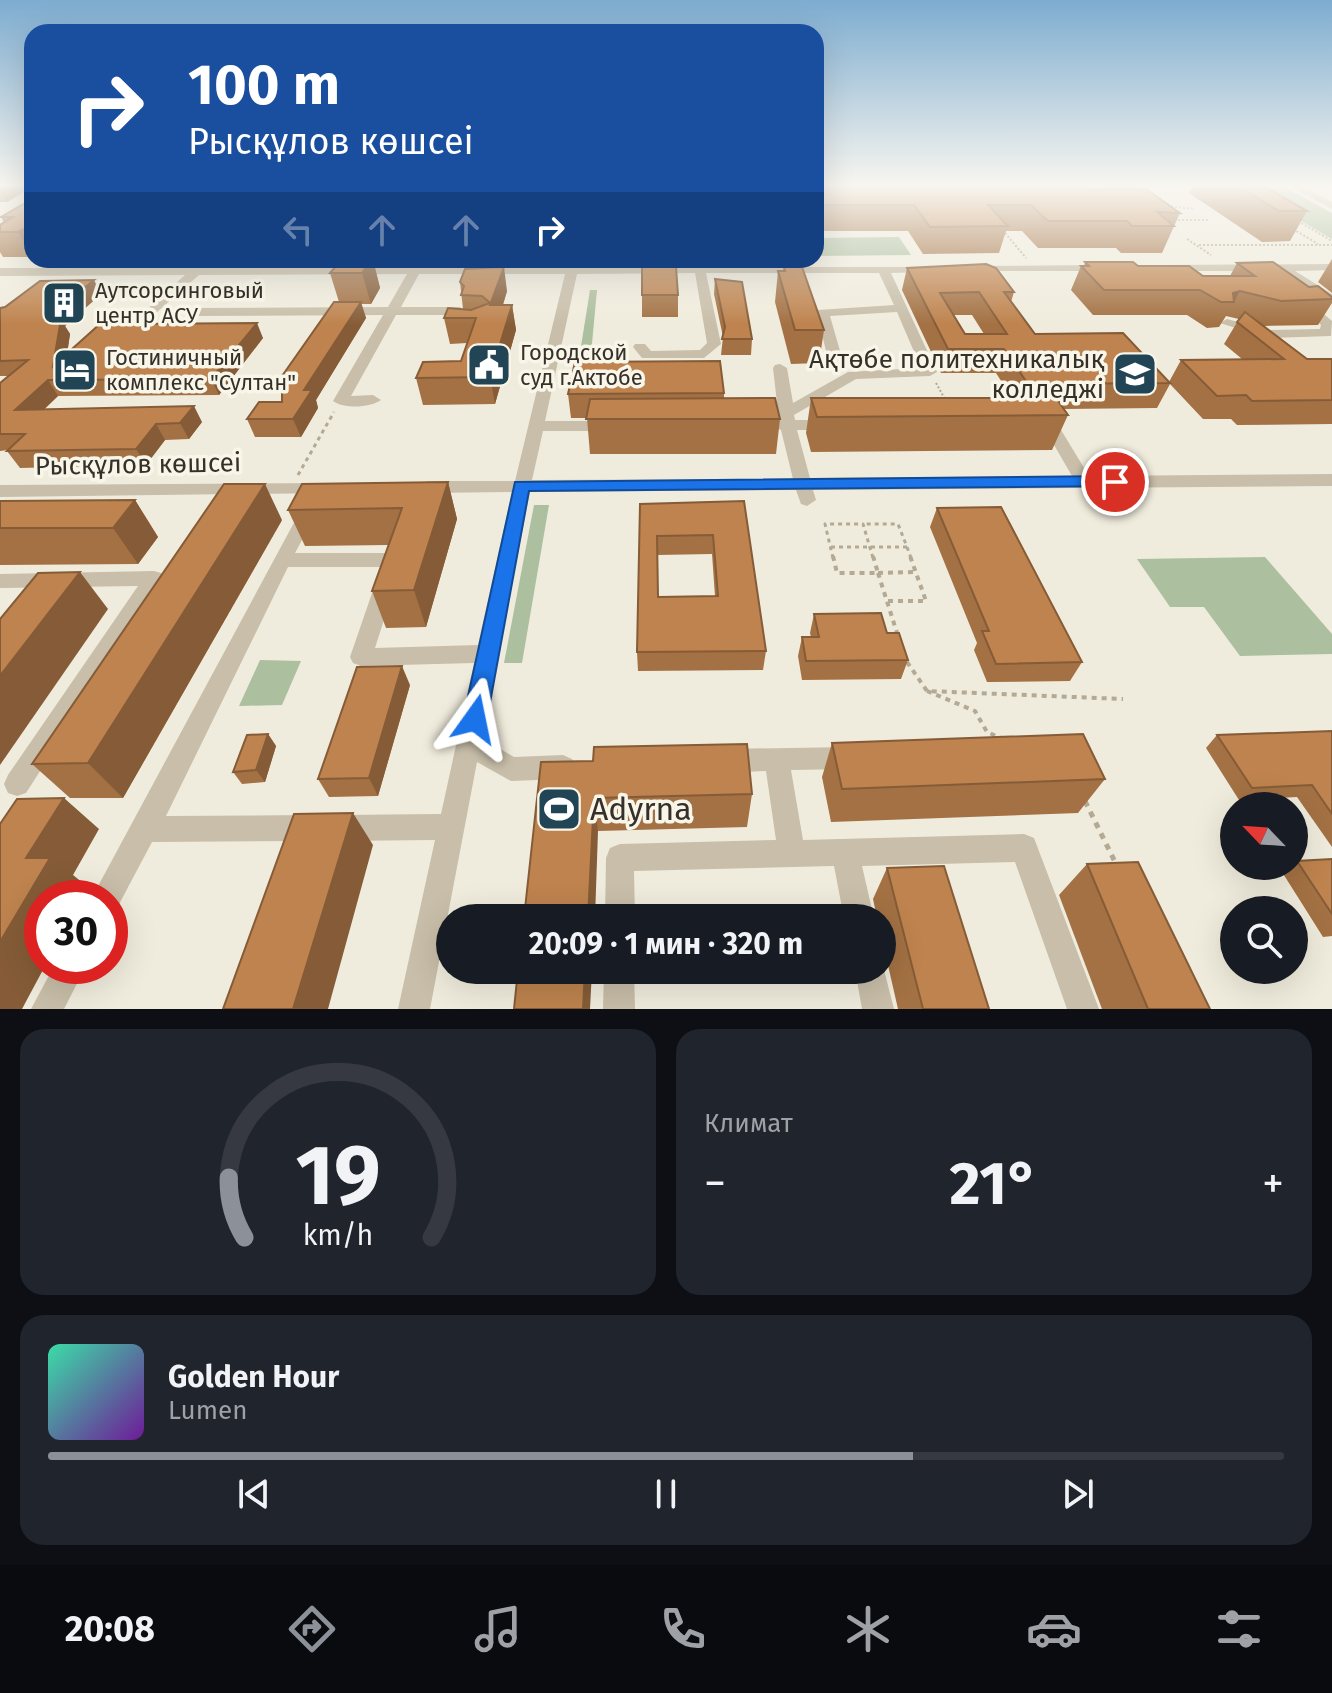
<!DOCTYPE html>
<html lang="ru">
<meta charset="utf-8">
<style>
:root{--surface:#171b24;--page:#20242c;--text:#f1f3f6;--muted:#9ea1a6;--line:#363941;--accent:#8c9099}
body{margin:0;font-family:"Fira Sans",sans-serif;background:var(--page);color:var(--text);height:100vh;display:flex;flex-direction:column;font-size:30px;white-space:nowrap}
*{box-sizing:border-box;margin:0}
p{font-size:26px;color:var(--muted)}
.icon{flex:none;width:44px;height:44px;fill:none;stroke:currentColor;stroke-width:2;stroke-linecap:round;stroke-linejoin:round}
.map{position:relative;height:1009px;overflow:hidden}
.drawer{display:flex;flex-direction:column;gap:20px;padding:20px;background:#0d0f14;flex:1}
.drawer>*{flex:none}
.banner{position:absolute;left:24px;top:24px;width:800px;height:244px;border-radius:24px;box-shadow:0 8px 32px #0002;background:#1a4fa0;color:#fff;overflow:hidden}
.needle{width:52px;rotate:295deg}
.controls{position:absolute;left:1220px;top:792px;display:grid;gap:16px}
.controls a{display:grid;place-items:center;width:88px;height:88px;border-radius:50%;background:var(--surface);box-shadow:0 8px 32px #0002;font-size:40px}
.speed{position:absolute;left:24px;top:880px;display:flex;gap:16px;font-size:40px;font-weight:700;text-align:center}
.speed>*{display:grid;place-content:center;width:104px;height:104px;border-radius:50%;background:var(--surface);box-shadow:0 8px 32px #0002;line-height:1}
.speed .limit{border:12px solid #d22;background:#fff;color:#111}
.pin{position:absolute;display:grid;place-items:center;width:68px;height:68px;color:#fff;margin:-34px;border:4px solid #fff;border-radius:50%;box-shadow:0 2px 8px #0007}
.me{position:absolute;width:88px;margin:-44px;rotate:12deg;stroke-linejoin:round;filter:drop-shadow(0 0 6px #0008)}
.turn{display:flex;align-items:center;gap:28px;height:168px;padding:0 32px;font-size:36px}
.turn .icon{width:104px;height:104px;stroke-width:2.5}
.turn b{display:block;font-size:56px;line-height:68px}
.lanes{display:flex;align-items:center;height:76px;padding:0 32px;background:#0003;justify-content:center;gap:40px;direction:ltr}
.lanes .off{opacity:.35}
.big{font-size:60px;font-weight:700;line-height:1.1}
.drawer .widget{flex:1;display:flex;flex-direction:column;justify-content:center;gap:12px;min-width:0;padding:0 28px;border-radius:24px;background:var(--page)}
.drawer .dial{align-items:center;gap:0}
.dial svg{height:208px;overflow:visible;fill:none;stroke:var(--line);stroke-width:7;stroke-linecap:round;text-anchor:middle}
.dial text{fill:var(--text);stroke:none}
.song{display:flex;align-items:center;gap:24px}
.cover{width:96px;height:96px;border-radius:12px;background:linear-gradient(135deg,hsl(160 70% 55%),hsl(280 70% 35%))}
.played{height:8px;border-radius:4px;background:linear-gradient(90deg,var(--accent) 70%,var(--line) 70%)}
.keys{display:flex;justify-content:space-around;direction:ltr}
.heat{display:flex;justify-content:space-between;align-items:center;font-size:44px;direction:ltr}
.drawer .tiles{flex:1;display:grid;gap:20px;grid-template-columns:1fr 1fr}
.widget:last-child{grid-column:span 2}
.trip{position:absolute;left:436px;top:904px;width:460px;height:80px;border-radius:40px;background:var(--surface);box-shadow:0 8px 32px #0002;font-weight:700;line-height:80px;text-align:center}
.dock{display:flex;height:128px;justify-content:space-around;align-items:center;background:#090b0e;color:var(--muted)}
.dock .icon{width:56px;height:56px}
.dock .current{color:var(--accent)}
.dock b{font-size:36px;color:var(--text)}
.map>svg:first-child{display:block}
.green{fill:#acbf9e}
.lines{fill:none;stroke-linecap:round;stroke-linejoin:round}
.path-far3{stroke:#b3a994;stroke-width:2;stroke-dasharray:2 2;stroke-linecap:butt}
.path-far2{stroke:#b3a994;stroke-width:3;stroke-dasharray:4 4;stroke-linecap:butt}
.path-far1{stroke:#b3a994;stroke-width:4;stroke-dasharray:5 5;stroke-linecap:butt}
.path{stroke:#b3a994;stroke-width:5;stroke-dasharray:6 6;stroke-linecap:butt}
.minor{fill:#c8bea9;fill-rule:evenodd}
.wall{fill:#a37143;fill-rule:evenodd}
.shaded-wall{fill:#855c37}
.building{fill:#be834e;stroke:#855c37;stroke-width:2;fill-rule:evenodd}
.route{fill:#1a73e8;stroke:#114b97;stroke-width:2}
.labels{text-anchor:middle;stroke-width:7;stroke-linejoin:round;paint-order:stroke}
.far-poi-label{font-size:22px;fill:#363029;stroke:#f8f5e9;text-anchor:start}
.poi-label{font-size:26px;fill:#363029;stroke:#f8f5e9;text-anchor:end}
.street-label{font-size:26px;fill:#363029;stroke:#f8f5e9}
.near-poi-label{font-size:32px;fill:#363029;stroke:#f8f5e9;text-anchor:start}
</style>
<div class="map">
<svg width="1332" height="1009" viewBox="0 0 1332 1009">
<rect width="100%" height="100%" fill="#f0ecdd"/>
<g class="green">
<path d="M1238,184h41l53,29v26z"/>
<path d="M899,237l12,18 -95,1v-18z"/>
<path d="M590,290h7l-7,75h-12z"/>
<path d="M534,505h15l-27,158h-18z"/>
<path d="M1265,557l67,77v20l-92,2 -36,-49h-34l-33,-48z"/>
<path d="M260,660l41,1 -19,44 -43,1z"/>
</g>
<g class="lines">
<g class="path-far3">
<path d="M1329,184l3,1"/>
<path d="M1167,206l28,3"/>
<path d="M1174,220h36"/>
<path d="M1298,221l34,20"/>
<path d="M1293,229l25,15"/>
<path d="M1005,233l21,25"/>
<path d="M1187,239l24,16"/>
<path d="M1199,245h133"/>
<path d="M936,383l10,18"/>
</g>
<g class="path-far2">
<path d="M298,475l36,-63"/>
<path d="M831,547h76l-9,-23h-35"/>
<path d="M907,547l4,11"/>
<path d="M833,558l-8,-34h38l10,34"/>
</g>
<g class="path-far1">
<path d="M833,556l4,17h41"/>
<path d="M873,556l5,17"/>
<path d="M878,573l20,63"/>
<path d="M878,573l38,-1"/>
<path d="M888,601h38l-16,-45"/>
<path d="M907,662l20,29 196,8"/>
<path d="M927,691l48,20 12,21 14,6"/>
</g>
<path class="path" d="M1085,801l32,65"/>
<g class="minor">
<path d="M1286,184h11l35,18v7z"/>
<path d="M568,260h12l-2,7h355v4l-4,1 -38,1 46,99 -7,4 -74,3 -62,36 1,5h33l8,5 -8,5h-31l13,48 262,-2 -26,-45 -12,-6 8,-5 16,5 31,51 243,-2v12l-519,4 3,10 -9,6 -6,-2 -5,-14 -266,2 -48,246 32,19 49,-2 9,4 4,8 -4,8 -9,4 -52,2 -34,-19 -47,247h-32l37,-169 -97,1 -9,-4 -4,-8 -4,8 -9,4 -160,1 -35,66 -7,3v-13h-17l4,-10 206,-382h12l3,4 -23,43h98l7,2 3,5 -28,88 103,-3 34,-153 -85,1 -9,-6 9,-6h88l50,-207h-146l-18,33h59l6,4 -4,10 -12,3 -2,-3 4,-6h-56l-45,81 22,-1 8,5c-11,8 -37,9 -48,1l50,-86 -193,1 -6,-4 6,-4 198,-1 19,-33 -208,1 -51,45 -5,-1v-6l42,-38 -185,1v-8l567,-1zM695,273l12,70 -7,7 -49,1 -6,-7h-10l-2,3 9,11h62l17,-14 -15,-71h173l15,32 -76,5 -1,3 9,38 7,4 7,-4 -10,-35 67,-4 24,56 -73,4 -55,31 -6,-35 -7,-4 -5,1 -2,3 6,52 -9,5 11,5 12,49 -261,1 11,-49h66l8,-5 -8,-5h-64l32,-147zM288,567h93l-31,90 3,6 8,3 113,-3 -33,151 -103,1 -9,4 -4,8 -4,-8 -9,-4 -146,1z"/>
<path d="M1332,264v6l-37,1 37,23v9l-53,-32h-112l-6,-3 6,-3z"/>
<path d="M975,266l126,-1 6,3 -6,3h-130v-4z"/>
<path d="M1306,299l26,22 -1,15 -64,2 -47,-15 7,-4 40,11 53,-1 1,-4 -21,-22z"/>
<path d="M321,483l9,6 -3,4 -327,4v-12z"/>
<path d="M154,571l7,2 3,5 -3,5 -135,210 -9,3 -9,-3 -4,-9 4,-9 130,-189 -138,2v-14z"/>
<path d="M850,747l9,3 3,8 -3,8 -9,3 -59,1 12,70 221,-6 10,4 65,171h-32l-52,-147 -153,4 12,52h-30l-10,-52 -200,5 1,47h-30l1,-60 4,-10 10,-4 156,-4 -10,-69 -42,2 -9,-4 -3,-8 3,-8 9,-4z"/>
<path d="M882,962l12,47h-32l-7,-39h27z"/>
<path d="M54,966h32l-22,43h-33z"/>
<path d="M604,970h30l1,39h-32z"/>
</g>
</g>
<g class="wall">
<path d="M0,184h32v3l-25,15h-7z"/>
<path d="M816,184l272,5h7l-7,-5h46l3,2 -1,3 44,24 -18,40h-41l-5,-5h-78l-16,-17h-16l-7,22 -76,1 -15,-23h-89v4h-3z"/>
<path d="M1193,184h67l47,27 -17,30 -28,1 -73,-49z"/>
<path d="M32,199v58h-29l-3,-5v-27l4,-2 -3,-6z"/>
<path d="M1332,259v34l-14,-11z"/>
<path d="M341,260h32l7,28 -9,16h-10l5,14 -50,82 2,8 -17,29h-46l-8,-18 35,-17 57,-100 -9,-29z"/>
<path d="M1085,262l53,4 65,10h27l7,-13 72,24 23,10v6l-14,22 -55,1 44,33h25v65l-95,1 -6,-6h-28l-33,-35 -13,24 -94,1 5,6 -16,35 -241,2 -5,-19 5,-35h201l-16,-25h-55l-39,-83 5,-22 107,24 -3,10 24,32 134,48 12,-22 61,-1 -18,-15 15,-25 -13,-3 -7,11 -12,1 -20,-13h-94l-22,-25 10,-24h3zM954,315h18l12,19h-19z"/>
<path d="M784,267l40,63 -5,33 -28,1 -16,-62 3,-31h5z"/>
<path d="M715,279l37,60 -1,16h-30l2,-18 -9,-43z"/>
<path d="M460,282l47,9 -4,14h9l4,25 -21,74 -72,1 -7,-27 45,-17 6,-18 -17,1 -6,-26 19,-9z"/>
<path d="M101,294l-36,32 5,8 -3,20 78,-30 118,14 -44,57 -161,1 -14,13 158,13 -13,17 -24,1 -19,25 -126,3 -13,-17 1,-1 -8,1v-68l9,-7h-9v-68z"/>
<rect x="642" y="295" width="36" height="22"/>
<path d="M724,393v5l56,21 -4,35h-186l-3,-36h-16l-3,-24z"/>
<path d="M448,482l9,37 -31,108 -40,1 -14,-37 17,-46 -84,1 -17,-36z"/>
<path d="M135,500l23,37 -20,27 -138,1v-64z"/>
<path d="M744,501l22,150 -3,19 -125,1 -1,-19 3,-148zM712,554l3,42 -57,1 -1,-42z"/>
<path d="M937,508l145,154 -12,19 -83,1 -13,-32 3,-7 -47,-116z"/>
<path d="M282,520l-159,278h-53l-38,-34z"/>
<path d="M814,614l73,19 21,27 -7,19 -99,1 -4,-24 4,-19h9l-1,-4z"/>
<path d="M410,685l-32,111 -49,1 -11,-18z"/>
<path d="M1332,731v116l-35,-50 -58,3 -33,-52 11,-13z"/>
<path d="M268,734l8,12 -11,36 -23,2 -9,-12z"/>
<path d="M832,743l273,36 -27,34 -247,9 -9,-45z"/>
<path d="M541,762l211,32 -5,33 -149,4z"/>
<path d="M1332,859v77l-9,1 -41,-65 9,-6h3v-3l3,-2z"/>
<path d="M1087,864l123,145h-108l-43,-114z"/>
<path d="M887,868l102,141h-91l-16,-70v-21h-5l-4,-19z"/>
</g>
<g class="shaded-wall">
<path d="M0,184h32v3l-25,15 -7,-11z"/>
<path d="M27,227l5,9v19l-14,-23z"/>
<path d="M371,260h2l7,28 -9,16 -9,-31z"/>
<path d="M504,267l3,24 -12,39 -5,-25z"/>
<path d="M94,280l7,14 -36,32 5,8 -7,47 -10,-15 -7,-47z"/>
<path d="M1240,291l-14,25 8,-14 -1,-9z"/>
<path d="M361,302l5,16 -50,82 2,8 -17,29 -8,-18 11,-29z"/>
<path d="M512,305l4,25 -21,74 -5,-27z"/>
<path d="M140,314l7,15 -18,-5z"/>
<path d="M257,323l6,15 -44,57 -8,-16z"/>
<path d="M48,380l10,16 -31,30 -12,-16z"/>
<path d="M194,406l8,16 -13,17 -9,-16z"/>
<path d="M156,424l9,16 -19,25 -10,-16z"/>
<path d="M448,482l9,37 -31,108 -12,-37z"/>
<path d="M265,484l17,36 -159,278 -35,-35z"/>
<path d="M135,500l23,37 -20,27 -25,-36z"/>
<path d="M80,572l28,37 -108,156v-89z"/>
<path d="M402,666l8,19 -32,111 -9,-18z"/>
<path d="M268,734l8,12 -11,36 -9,-12z"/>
<path d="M64,798l35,31 -26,46 15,12 -6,11h-40v68h3l-23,43h-22v-67l26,-84z"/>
<path d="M594,798l4,33 -3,87h-7z"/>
<path d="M353,813l20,32 -45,164h-35z"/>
<path d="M585,970h7l-2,39h-7z"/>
</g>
<g class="building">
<path d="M816,184h265l7,5h58l34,24 -23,-1 17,14h-42l-5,-5h-79l-17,-16h-43l20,21 -78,1 -16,-22h-94l2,4h-6z"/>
<path d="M1103,184h31l3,2h-31z"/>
<path d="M1234,184h26l47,27h-28z"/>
<path d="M32,199v28h-5l-9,5h-18v-7l13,-8h-12z"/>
<path d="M341,260h30l-9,13h-32z"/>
<path d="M1085,262h48l5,4h51l14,10h52l-18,-13 36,-1 36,25 9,-1 14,11v2l-51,2 -41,-10 -7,2 1,9h-13l-21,-12h-96l-23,-24h8z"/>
<path d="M986,264l10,4 18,24h-10l31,42 88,-1 47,50 -142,1 -24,-35h-56l-41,-81zM979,292l28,42h-42l-25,-41z"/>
<path d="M504,267l-14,38h22l-22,72 -74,1 7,-16 38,-1 15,-43h-32l4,-10 23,2 19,-7 -8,-7 -21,-1 3,-9 -4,-4 5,-13z"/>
<path d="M642,267h34l2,28h-36z"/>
<path d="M784,267h18l22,63h-29l-17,-59h7z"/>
<path d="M715,279l27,3 10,57h-30l3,-12z"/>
<path d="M94,280l-48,39h15l-8,47 58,-52h29l-11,10 128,-1 -46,56 -163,1 -33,30 179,-4 -14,17 -24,1 -20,25 -129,2 18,-17h-25v-51l28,-23 -28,1v-53l5,-1 35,-26z"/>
<path d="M334,302h27l-57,88h8l-19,29h-46l12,-17h23v-26z"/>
<path d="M1245,312l62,47h25v41l-80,1 -6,-6 -29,1 -36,-36 103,-1 -47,-37z"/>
<path d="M720,361l4,32 -156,1 7,-32z"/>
<path d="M775,398l5,21h-194l4,-20z"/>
<path d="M811,398h245l12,17 -251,2z"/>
<path d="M448,482l-34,108 -42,1 30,-83 -114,2 14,-26z"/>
<path d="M224,484h41l-177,279 -56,1z"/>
<path d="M135,500l-22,28h-113v-27z"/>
<path d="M744,501l22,150 -129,1 3,-148zM713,535l5,61 -60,1 -1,-61z"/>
<path d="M1001,507l81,155 -86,2 -14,-33h7l-52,-123z"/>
<path d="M80,572l-80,104v-57l38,-46z"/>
<path d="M881,613l6,20h12l9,27 -102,1 -4,-24h17l-5,-23z"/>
<path d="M402,666l-33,112 -51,1 39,-112z"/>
<path d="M1332,731v83l-20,-29 -60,3 -35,-53z"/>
<path d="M268,734l-12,36 -23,2 14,-37z"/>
<path d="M1083,734l22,45 -263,10 -10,-46z"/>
<path d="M747,744l5,50 -158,4 -6,120h-64l17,-156 52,-1 1,-14z"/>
<path d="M64,798l-38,60h24l-50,84v-118l17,-25z"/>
<path d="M353,813l-60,196h-70l71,-195z"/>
<path d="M1332,859v55l-35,-53z"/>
<path d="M1138,862l72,147h-62l-61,-145z"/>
<path d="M944,866l45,143h-66l-36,-141z"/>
<path d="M518,970h67l-2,39h-69z"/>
</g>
<linearGradient id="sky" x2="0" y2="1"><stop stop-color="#7dacd0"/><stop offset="0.57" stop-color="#f8f6f0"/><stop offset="1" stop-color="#f8f6f0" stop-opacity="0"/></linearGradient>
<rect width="1332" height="325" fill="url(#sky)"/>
<path class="route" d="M1115,476l7,2v8l-593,5 -42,228 -3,8 -9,3 -8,-3 -4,-8 52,-237z"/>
<defs>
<g id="building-square" transform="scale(2.3)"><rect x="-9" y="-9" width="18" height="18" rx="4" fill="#214554" stroke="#f8f5e9"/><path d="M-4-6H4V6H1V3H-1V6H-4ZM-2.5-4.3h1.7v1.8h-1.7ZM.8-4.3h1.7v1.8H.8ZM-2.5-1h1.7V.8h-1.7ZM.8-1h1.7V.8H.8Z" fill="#fff"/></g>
<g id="civic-square" transform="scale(2.3)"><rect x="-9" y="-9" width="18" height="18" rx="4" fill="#214554" stroke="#f8f5e9"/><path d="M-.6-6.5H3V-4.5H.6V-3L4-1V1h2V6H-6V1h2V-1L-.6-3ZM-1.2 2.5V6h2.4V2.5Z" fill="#fff"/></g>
<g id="hotel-square" transform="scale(2.3)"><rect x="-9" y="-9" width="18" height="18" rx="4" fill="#214554" stroke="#f8f5e9"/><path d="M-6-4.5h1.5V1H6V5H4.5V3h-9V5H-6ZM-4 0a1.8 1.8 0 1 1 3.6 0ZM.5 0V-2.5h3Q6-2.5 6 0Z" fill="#fff"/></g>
<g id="university-square" transform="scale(2.3)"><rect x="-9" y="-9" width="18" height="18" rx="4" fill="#214554" stroke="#f8f5e9"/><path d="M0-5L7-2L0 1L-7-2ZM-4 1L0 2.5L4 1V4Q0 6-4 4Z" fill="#fff"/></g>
<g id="stadium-square" transform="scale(2.3)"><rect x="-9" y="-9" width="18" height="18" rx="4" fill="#214554" stroke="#f8f5e9"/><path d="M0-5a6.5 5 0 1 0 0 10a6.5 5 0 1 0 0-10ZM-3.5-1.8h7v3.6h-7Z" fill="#fff"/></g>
</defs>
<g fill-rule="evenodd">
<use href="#building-square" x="64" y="303"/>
<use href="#civic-square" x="489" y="365"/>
<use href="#hotel-square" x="75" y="370"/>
<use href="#university-square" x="1135" y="374"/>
<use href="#stadium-square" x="559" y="809"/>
</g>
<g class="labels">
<g class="far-poi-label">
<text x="95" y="298">Аутсорсинговый<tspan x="95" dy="25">центр АСУ</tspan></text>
<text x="520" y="360">Городской<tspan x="520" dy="25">суд г.Актобе</tspan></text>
<text x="106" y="365">Гостиничный<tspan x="106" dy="25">комплекс "Султан"</tspan></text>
</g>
<g class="poi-label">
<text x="1104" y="368">Ақтөбе политехникалық<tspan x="1104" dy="30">колледжі</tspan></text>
</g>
<g class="street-label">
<text transform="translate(138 464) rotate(-1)" y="9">Рысқұлов көшсеі</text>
</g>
<g class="near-poi-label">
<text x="590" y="820">Adyrna</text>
</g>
</g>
</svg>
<div class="controls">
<a><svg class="needle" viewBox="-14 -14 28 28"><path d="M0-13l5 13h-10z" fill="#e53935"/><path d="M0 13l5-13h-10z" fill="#9ea1a6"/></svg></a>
<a><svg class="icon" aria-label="search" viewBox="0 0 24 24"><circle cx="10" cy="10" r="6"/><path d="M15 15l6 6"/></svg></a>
</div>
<div class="speed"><div class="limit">30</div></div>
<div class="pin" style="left:1115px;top:482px;background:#d93025"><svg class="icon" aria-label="arrive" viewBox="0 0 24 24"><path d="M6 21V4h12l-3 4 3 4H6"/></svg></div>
<svg class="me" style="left:475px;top:719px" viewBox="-20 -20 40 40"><path d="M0-17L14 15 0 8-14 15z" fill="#1a73e8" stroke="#fff" stroke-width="4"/></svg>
<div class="trip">20:09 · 1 мин · 320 m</div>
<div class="banner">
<div class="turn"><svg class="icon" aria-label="right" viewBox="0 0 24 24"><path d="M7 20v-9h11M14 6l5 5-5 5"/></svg><div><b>100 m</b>Рысқұлов көшсеі</div></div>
<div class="lanes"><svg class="icon off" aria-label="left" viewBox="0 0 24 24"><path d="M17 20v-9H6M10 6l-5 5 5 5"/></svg><svg class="icon off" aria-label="ahead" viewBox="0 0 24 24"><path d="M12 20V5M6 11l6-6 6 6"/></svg><svg class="icon off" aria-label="ahead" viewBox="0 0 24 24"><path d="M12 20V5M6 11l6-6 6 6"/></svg><svg class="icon" aria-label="right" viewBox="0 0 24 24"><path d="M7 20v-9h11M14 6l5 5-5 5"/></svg></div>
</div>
</div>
<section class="drawer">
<div class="tiles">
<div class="widget dial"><svg viewBox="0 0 100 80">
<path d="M14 69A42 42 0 1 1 86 69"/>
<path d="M14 69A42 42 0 0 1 8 46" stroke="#8c9099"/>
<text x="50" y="56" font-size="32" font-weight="700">19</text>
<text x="50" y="72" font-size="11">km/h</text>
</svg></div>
<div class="widget"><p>Климат</p>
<div class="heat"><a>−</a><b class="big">21°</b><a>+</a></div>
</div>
<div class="widget">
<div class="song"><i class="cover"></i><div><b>Golden Hour</b><p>Lumen</p></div></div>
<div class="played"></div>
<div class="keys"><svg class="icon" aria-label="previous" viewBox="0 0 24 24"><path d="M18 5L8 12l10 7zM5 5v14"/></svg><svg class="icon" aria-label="pause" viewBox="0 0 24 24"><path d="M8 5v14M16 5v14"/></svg><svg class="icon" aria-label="next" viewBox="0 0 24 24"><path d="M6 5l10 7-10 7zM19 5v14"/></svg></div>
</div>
</div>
</section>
<nav class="dock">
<b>20:08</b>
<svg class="icon current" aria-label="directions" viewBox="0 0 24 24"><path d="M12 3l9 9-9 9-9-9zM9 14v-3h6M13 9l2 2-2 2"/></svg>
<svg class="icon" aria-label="music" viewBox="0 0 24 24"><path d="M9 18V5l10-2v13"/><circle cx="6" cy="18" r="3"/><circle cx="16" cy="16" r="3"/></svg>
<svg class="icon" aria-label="phone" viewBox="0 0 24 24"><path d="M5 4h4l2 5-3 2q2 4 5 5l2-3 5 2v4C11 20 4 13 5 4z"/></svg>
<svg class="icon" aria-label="climate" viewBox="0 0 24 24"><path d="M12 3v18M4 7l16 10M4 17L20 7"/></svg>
<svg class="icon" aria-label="car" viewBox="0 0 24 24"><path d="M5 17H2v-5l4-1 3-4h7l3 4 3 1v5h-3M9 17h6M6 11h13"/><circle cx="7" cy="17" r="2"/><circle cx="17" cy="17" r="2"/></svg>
<svg class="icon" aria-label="filters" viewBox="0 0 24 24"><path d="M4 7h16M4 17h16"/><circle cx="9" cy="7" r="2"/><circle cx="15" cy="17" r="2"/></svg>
</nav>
